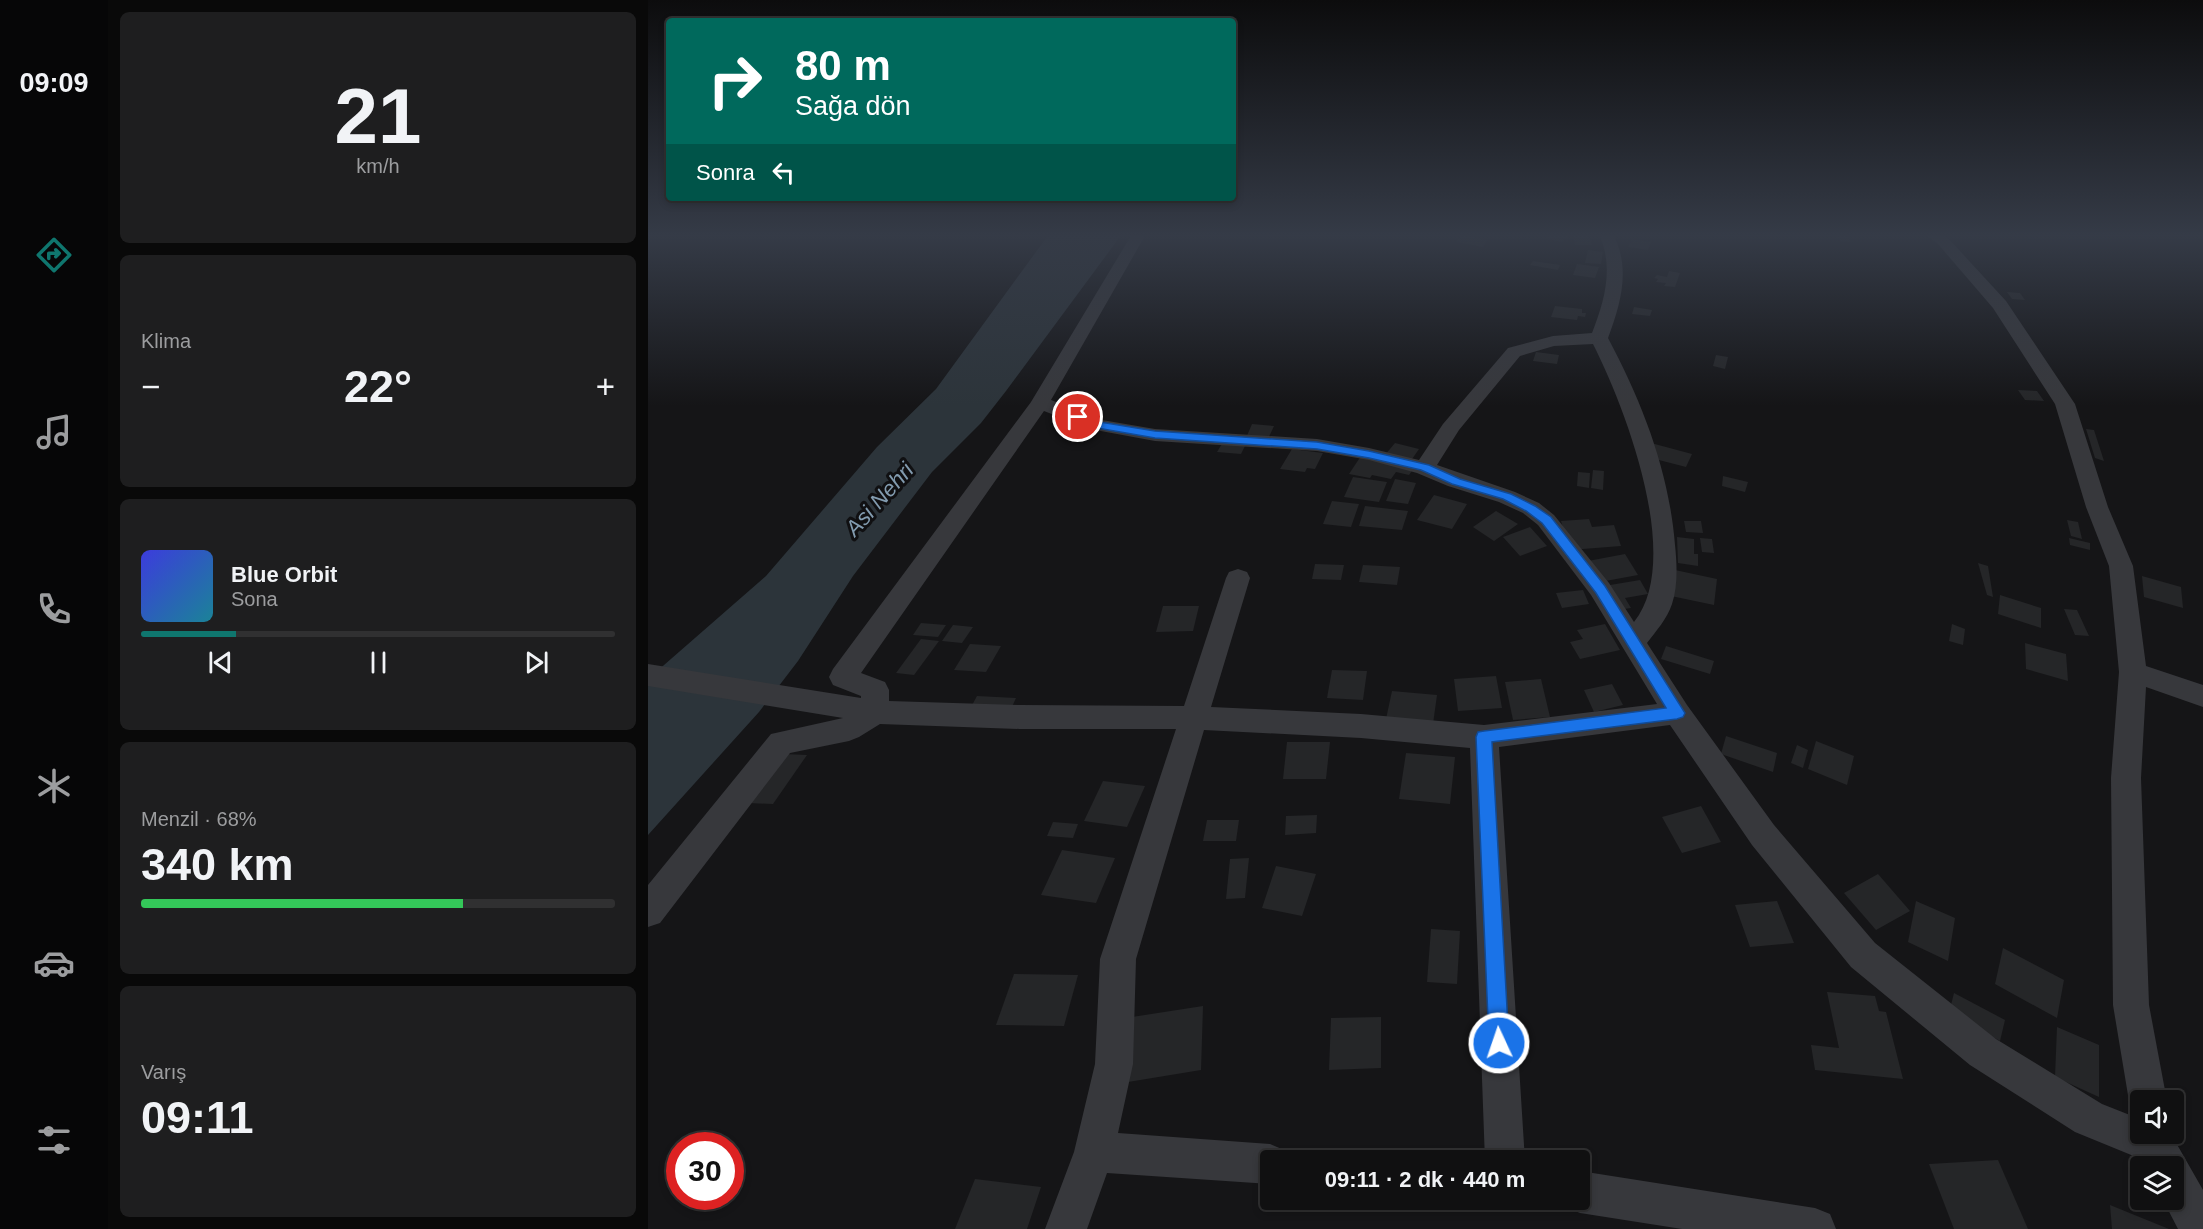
<!DOCTYPE html>
<html lang="tr">
<meta charset="utf-8">
<style>
:root{--surface:#101011;--page:#1e1e1f;--text:#f1f3f6;--muted:#9c9d9f;--line:#303031;--accent:#0f766e}
body{margin:0;font-family:Arial,sans-serif;background:var(--page);color:var(--text);height:100vh;display:flex;flex-direction:column;font-size:22px;white-space:nowrap}
*{box-sizing:border-box;margin:0}
p{font-size:20px;color:var(--muted)}
.icon{flex:none;width:33px;height:33px;fill:none;stroke:currentColor;stroke-width:2;stroke-linecap:round;stroke-linejoin:round}
.map{position:relative;flex:1;overflow:hidden}
.details{display:flex;flex-direction:column;gap:12px;padding:12px;background:#090909;width:540px}
.details>*{flex:none}
.guide{position:absolute;left:18px;top:18px;width:570px;height:183px;border-radius:6px;box-shadow:0 3px 9px #0003,0 0 0 2px var(--line);background:#00695c;color:#fff;overflow:hidden}
.tools{position:absolute;left:1482px;top:1090px;display:grid;gap:12px}
.tools a{display:grid;place-items:center;width:54px;height:54px;border-radius:6px;background:var(--surface);box-shadow:0 3px 9px #0003,0 0 0 2px var(--line);font-size:30px}
.speed{position:absolute;left:18px;top:1132px;display:flex;gap:12px;font-size:30px;font-weight:700;text-align:center}
.speed>*{display:grid;place-content:center;width:78px;height:78px;border-radius:50%;background:var(--surface);box-shadow:0 3px 9px #0003,0 0 0 2px var(--line);line-height:1}
.speed .limit{border:9px solid #d22;background:#fff;color:#111}
.pin{position:absolute;display:grid;place-items:center;width:51px;height:51px;color:#fff;margin:-26px;border:3px solid #fff;border-radius:50%;box-shadow:0 2px 6px #0007}
.me{position:absolute;width:66px;margin:-33px;rotate:357deg;stroke-linejoin:round;filter:drop-shadow(0 0 4px #0008)}
.turn{display:flex;align-items:center;gap:21px;height:126px;padding:0 30px;font-size:27px}
.turn .icon{width:78px;height:78px;stroke-width:2.5}
.turn b{display:block;font-size:42px;line-height:51px}
.then{display:flex;align-items:center;height:57px;padding:0 30px;background:#0003;gap:12px;font-size:22px}
.big{font-size:45px;font-weight:700;line-height:1.1}
.details .card{flex:1;display:flex;flex-direction:column;justify-content:center;gap:9px;min-width:0;padding:0 21px;border-radius:9px;background:var(--page)}
.details .dial{align-items:center;gap:0}
.dial b{font-size:78px;line-height:1}
.song{display:flex;align-items:center;gap:18px}
.cover{width:72px;height:72px;border-radius:9px;background:linear-gradient(135deg,hsl(240 70% 55%),hsl(190 70% 35%))}
.played{height:6px;border-radius:3px;background:linear-gradient(90deg,var(--accent) 20%,var(--line) 20%)}
.keys{display:flex;justify-content:space-around;direction:ltr}
.heat{display:flex;justify-content:space-between;align-items:center;font-size:33px;direction:ltr}
.charge{height:9px;border-radius:4px;background:linear-gradient(90deg,#34c759 68%,var(--line) 0)}
.trip{position:absolute;left:612px;top:1150px;width:330px;height:60px;border-radius:6px;background:var(--surface);box-shadow:0 3px 9px #0003,0 0 0 2px var(--line);font-weight:700;line-height:60px;text-align:center}
main{display:flex;flex:1;min-height:0}
.menu{display:flex;flex-direction:column;width:108px;justify-content:space-around;align-items:center;background:#060607;color:var(--muted)}
.menu .icon{width:42px;height:42px}
.menu .current{color:var(--accent)}
.menu b{font-size:27px;color:var(--text)}
.map>svg:first-child{display:block}
.water{fill:#2c343a}
.building{fill:#252628}
.lines{fill:none;stroke-linecap:round;stroke-linejoin:round}
.minor{fill:#37383c;fill-rule:evenodd}
.route{fill:#1a73e8;stroke:#114b97;stroke-width:1.5}
.labels{text-anchor:middle;stroke-width:6;stroke-linejoin:round;paint-order:stroke}
.water-label{font-size:22px;font-style:italic;fill:#829baf;stroke:#101012}
</style>
<main>
<nav class="menu">
<b>09:09</b>
<svg class="icon current" aria-label="directions" viewBox="0 0 24 24"><path d="M12 3l9 9-9 9-9-9zM9 14v-3h6M13 9l2 2-2 2"/></svg>
<svg class="icon" aria-label="music" viewBox="0 0 24 24"><path d="M9 18V5l10-2v13"/><circle cx="6" cy="18" r="3"/><circle cx="16" cy="16" r="3"/></svg>
<svg class="icon" aria-label="phone" viewBox="0 0 24 24"><path d="M5 4h4l2 5-3 2q2 4 5 5l2-3 5 2v4C11 20 4 13 5 4z"/></svg>
<svg class="icon" aria-label="climate" viewBox="0 0 24 24"><path d="M12 3v18M4 7l16 10M4 17L20 7"/></svg>
<svg class="icon" aria-label="car" viewBox="0 0 24 24"><path d="M5 17H2v-5l4-1 3-4h7l3 4 3 1v5h-3M9 17h6M6 11h13"/><circle cx="7" cy="17" r="2"/><circle cx="17" cy="17" r="2"/></svg>
<svg class="icon" aria-label="filters" viewBox="0 0 24 24"><path d="M4 7h16M4 17h16"/><circle cx="9" cy="7" r="2"/><circle cx="15" cy="17" r="2"/></svg>
</nav>
<section class="details">
<div class="card dial"><b>21</b><p>km/h</p></div>
<div class="card"><p>Klima</p>
<div class="heat"><a>−</a><b class="big">22°</b><a>+</a></div>
</div>
<div class="card">
<div class="song"><i class="cover"></i><div><b>Blue Orbit</b><p>Sona</p></div></div>
<div class="played"></div>
<div class="keys"><svg class="icon" aria-label="previous" viewBox="0 0 24 24"><path d="M18 5L8 12l10 7zM5 5v14"/></svg><svg class="icon" aria-label="pause" viewBox="0 0 24 24"><path d="M8 5v14M16 5v14"/></svg><svg class="icon" aria-label="next" viewBox="0 0 24 24"><path d="M6 5l10 7-10 7zM19 5v14"/></svg></div>
</div>
<div class="card"><p>Menzil · 68%</p><b class="big">340 km</b><div class="charge"></div></div>
<div class="card"><p>Varış</p><b class="big">09:11</b></div>
</section>
<div class="map">
<svg width="1555" height="1229" viewBox="0 0 1555 1229">
<rect width="100%" height="100%" fill="#151517"/>
<path class="water" d="M401,234h73l-116,157 -25,32 -49,49 -79,104 -55,85 -39,51 -111,123v-156l118,-103 111,-129 59,-58z"/>
<g class="building">
<path d="M904,234h3l13,2 -6,6 -15,-3z"/>
<path d="M1188,234h10l6,8h-11z"/>
<path d="M814,235l9,2 17,3 -5,7 -27,-5z"/>
<path d="M925,236h16l3,9h-17z"/>
<path d="M984,239l19,3 -3,8 -20,-3z"/>
<path d="M940,250l15,2 -2,12 -16,-1z"/>
<path d="M885,261l27,4 -2,5 -28,-5z"/>
<path d="M929,264l22,3 -4,11 -22,-3z"/>
<path d="M1021,271l11,2 -5,14 -11,-1 2,-3 -10,-1 2,-3 -4,-1 3,-3 10,2z"/>
<path d="M1359,292l13,1 5,7 -13,-1z"/>
<path d="M907,306l27,3v4h4l-1,4 -7,-1 -1,4 -26,-3z"/>
<path d="M986,307l18,3 -2,6 -18,-2z"/>
<path d="M888,352l23,3 -2,9 -24,-3z"/>
<path d="M1068,355l12,2 -3,12 -12,-3z"/>
<path d="M1370,390l19,1 7,10 -19,-1z"/>
<path d="M604,424l22,2 -6,13 -22,-1z"/>
<path d="M1438,429l8,1 10,31 -9,-3z"/>
<path d="M575,442l23,2 -5,10 -24,-2z"/>
<path d="M747,443l24,6 -9,13 -25,-7z"/>
<path d="M1003,443l41,11 -6,13 -31,-8z"/>
<path d="M644,449l31,4 -8,16 -8,-1 -2,4 -25,-3z"/>
<path d="M713,456l53,12 -5,7 -13,-3 -5,7 -19,-4 -2,3 -21,-4z"/>
<path d="M945,470l11,1 -1,19 -12,-2z"/>
<path d="M930,472l12,1 -1,15 -12,-2z"/>
<path d="M1075,476l25,6 -3,10 -23,-6z"/>
<path d="M705,477l34,5 -8,20 -35,-5z"/>
<path d="M747,479l21,4 -8,21 -22,-3z"/>
<path d="M786,495l33,9 -15,25 -35,-9z"/>
<path d="M684,501l27,3 -8,23 -28,-3z"/>
<path d="M717,506l43,5 -6,19 -43,-4z"/>
<path d="M848,511l22,13 -24,17 -21,-14z"/>
<path d="M941,519l3,8 22,-2 7,21 -51,4 -9,-29z"/>
<path d="M1419,520l11,2 4,17 -11,-3z"/>
<path d="M1036,521h17l2,12 -17,-1z"/>
<path d="M882,527l17,19 -27,10 -17,-19z"/>
<path d="M1029,537l17,2v15h4v12l-20,-3z"/>
<path d="M1052,538l12,1 2,14 -12,-1z"/>
<path d="M1421,538l21,5v7l-20,-5z"/>
<path d="M977,554l13,21 -38,7 -12,-21z"/>
<path d="M1330,563l10,3 5,31 -6,-2z"/>
<path d="M667,564l29,1 -3,15 -29,-1z"/>
<path d="M715,565l37,2 -3,18 -38,-3z"/>
<path d="M1027,570l42,9 -3,26 -43,-9z"/>
<path d="M1494,576l39,11 2,21 -39,-11z"/>
<path d="M992,580l8,14 -23,4 6,10 -14,2 -13,-24z"/>
<path d="M935,590l6,14 -27,4 -6,-15z"/>
<path d="M1352,595l41,13v20l-43,-14z"/>
<path d="M515,606h36l-6,25 -37,1z"/>
<path d="M1416,609l13,1 12,26 -14,-1z"/>
<path d="M273,623l25,2 -8,12 -25,-2z"/>
<path d="M957,624l15,26 -40,9 -10,-17 13,-3 -6,-9z"/>
<path d="M1304,624l13,5 -2,16 -14,-4z"/>
<path d="M305,625l20,2 -11,16 -20,-2z"/>
<path d="M273,639l18,2 -25,34 -18,-2z"/>
<path d="M1377,643l41,11 2,27 -42,-12z"/>
<path d="M322,644l31,2 -15,26 -32,-2z"/>
<path d="M1018,646l48,15 -4,13 -49,-15z"/>
<path d="M684,670l35,1 -4,29 -36,-2z"/>
<path d="M848,676l6,32 -44,3 -4,-32z"/>
<path d="M893,679l9,38 -37,3 -8,-38z"/>
<path d="M964,684l11,21 -29,7 -10,-22z"/>
<path d="M744,691l45,4 -4,29 -47,-5z"/>
<path d="M329,696l39,2 -5,11 -40,-2z"/>
<path d="M1078,736l51,17 -4,19 -52,-18z"/>
<path d="M1168,741l38,15 -7,29 -39,-16z"/>
<path d="M639,742h43l-4,37h-43z"/>
<path d="M1149,745l11,5 -5,18 -12,-5z"/>
<path d="M758,753l49,4 -5,47 -51,-5z"/>
<path d="M136,754l23,1 -34,49 -24,-1z"/>
<path d="M455,781l42,5 -18,41 -43,-6z"/>
<path d="M1053,806l20,36 -39,11 -20,-36z"/>
<path d="M669,815l-1,18 -31,2 1,-19z"/>
<path d="M559,820h32l-3,21h-33z"/>
<path d="M405,822l25,2 -5,14 -26,-2z"/>
<path d="M414,850l53,8 -19,45 -55,-8z"/>
<path d="M601,858l-4,40 -19,1 4,-40z"/>
<path d="M628,866l40,8 -14,42 -40,-8z"/>
<path d="M1230,874l32,37 -34,19 -32,-37z"/>
<path d="M1129,901l17,42 -44,4 -15,-42z"/>
<path d="M1268,901l39,17 -7,43 -40,-19z"/>
<path d="M783,929l29,2 -3,53 -30,-2z"/>
<path d="M1355,948l61,32 -7,38 -62,-34z"/>
<path d="M366,974l64,1 -14,51 -68,-1z"/>
<path d="M1179,992l48,4 4,15 7,1 17,67 -88,-9 -4,-25 28,3z"/>
<path d="M1306,993l51,27 -5,21 -51,-28z"/>
<path d="M555,1006l-2,64 -73,12 4,-65z"/>
<path d="M733,1017v51l-52,2 2,-52z"/>
<path d="M1409,1027l42,18v52l-44,-20z"/>
<path d="M1350,1160l30,69h-74l-25,-65z"/>
<path d="M327,1179l66,8 -14,42h-72z"/>
<path d="M1462,1205l59,24h-57z"/>
</g>
<g class="lines">
<g class="minor">
<path d="M484,234h14l-95,166 51,20 53,9 162,10 52,9 50,12 24,-36 65,-76 45,-12 39,-3c13,-33 22,-66 7,-99h14c18,34 8,69 -5,104 35,66 61,133 67,207 2,19 3,41 -3,59 -5,15 -16,27 -25,39l40,62 87,120 101,118 121,96 106,65 38,15v15h31l32,56v39h-25l-15,-29h11v-33h-29l-4,-8 -66,-27 -105,-67 -119,-98 -99,-122 -82,-120 -171,22 26,414h-40l-15,-413 -109,-10 -157,-8 -68,229 -3,105 -15,69 152,11 14,6 5,11h-19v23l-163,-11 -20,56h-42l29,-77 21,-88 5,-105 76,-230h-156l-140,-5 -21,13 -10,4 -59,12 -130,170 -12,4v-42l123,-151 72,-16 -195,-32v-22l213,34v-2l-28,-11 -4,-8 4,-8 198,-267zM945,344c32,63 91,216 41,278l-25,-39 -55,-68 -15,-12 -24,-11 -78,-27 22,-35 61,-74 34,-10zM396,411l46,18 65,12 162,10 52,9 48,13 31,13 51,16 24,11 15,12 53,70 66,109 -173,21 -123,-11 -150,-7 39,-129 -3,-6 -9,-3 -9,3 -3,6 -42,128 -164,-1 -131,-4v-11l-4,-8 -24,-9z"/>
<path d="M1277,234h17l6,4 58,63 69,103 33,103 25,59 13,100 57,19v22l-57,-20 -5,91 8,227 18,96h-27v16l-6,-2 -5,-14 -16,-96 -2,-227 8,-106 -10,-106 -23,-59 -31,-103 -62,-96 -55,-64z"/>
<path d="M932,1171l235,37 15,6 6,15h-154l-102,-16 -15,-6 -2,-7h17z"/>
</g>
</g>
<linearGradient id="sky" x2="0" y2="1"><stop stop-color="#0c0c0d"/><stop offset="0.58" stop-color="#353b47"/><stop offset="1" stop-color="#353b47" stop-opacity="0"/></linearGradient>
<rect width="1555" height="406" fill="url(#sky)"/>
<path class="route" d="M430,414l22,8 55,9 162,11 52,9 60,14 31,14 51,15 24,12 16,11 54,69 80,127 -2,4 -6,2 -185,23 17,301 -3,7 -7,3 -7,-3 -3,-7 -13,-306 2,-5 6,-1 182,-23 -70,-115 -54,-70 -16,-12 -23,-12 -51,-15 -31,-14 -52,-12 -52,-9 -162,-11 -58,-10 -22,-8v-5z"/>
<g class="labels">
<g class="water-label">
<text transform="translate(231 499) rotate(-48)" y="8">Asi Nehri</text>
</g>
</g>
</svg>
<div class="tools">
<a><svg class="icon" aria-label="sound" viewBox="0 0 24 24"><path d="M4 9h4l5-4v14l-5-4H4zM17 9q2 3 0 6"/></svg></a>
<a><svg class="icon" aria-label="layers" viewBox="0 0 24 24"><path d="M12 4l9 5-9 5-9-5zM3 14l9 5 9-5"/></svg></a>
</div>
<div class="speed"><div class="limit">30</div></div>
<div class="pin" style="left:430px;top:417px;background:#d93025"><svg class="icon" aria-label="arrive" viewBox="0 0 24 24"><path d="M6 21V4h12l-3 4 3 4H6"/></svg></div>
<svg class="me" style="left:851px;top:1043px" viewBox="-20 -20 40 40"><circle r="17" fill="#1a73e8" stroke="#fff" stroke-width="3"/><path d="M0-11L8 9 0 5-8 9z" fill="#fff"/></svg>
<div class="trip">09:11 · 2 dk · 440 m</div>
<div class="guide">
<div class="turn"><svg class="icon" aria-label="right" viewBox="0 0 24 24"><path d="M7 20v-9h11M14 6l5 5-5 5"/></svg><div><b>80 m</b>Sağa dön</div></div>
<div class="then">Sonra<svg class="icon" aria-label="left" viewBox="0 0 24 24"><path d="M17 20v-9H6M10 6l-5 5 5 5"/></svg></div>
</div>
</div>
</main>
